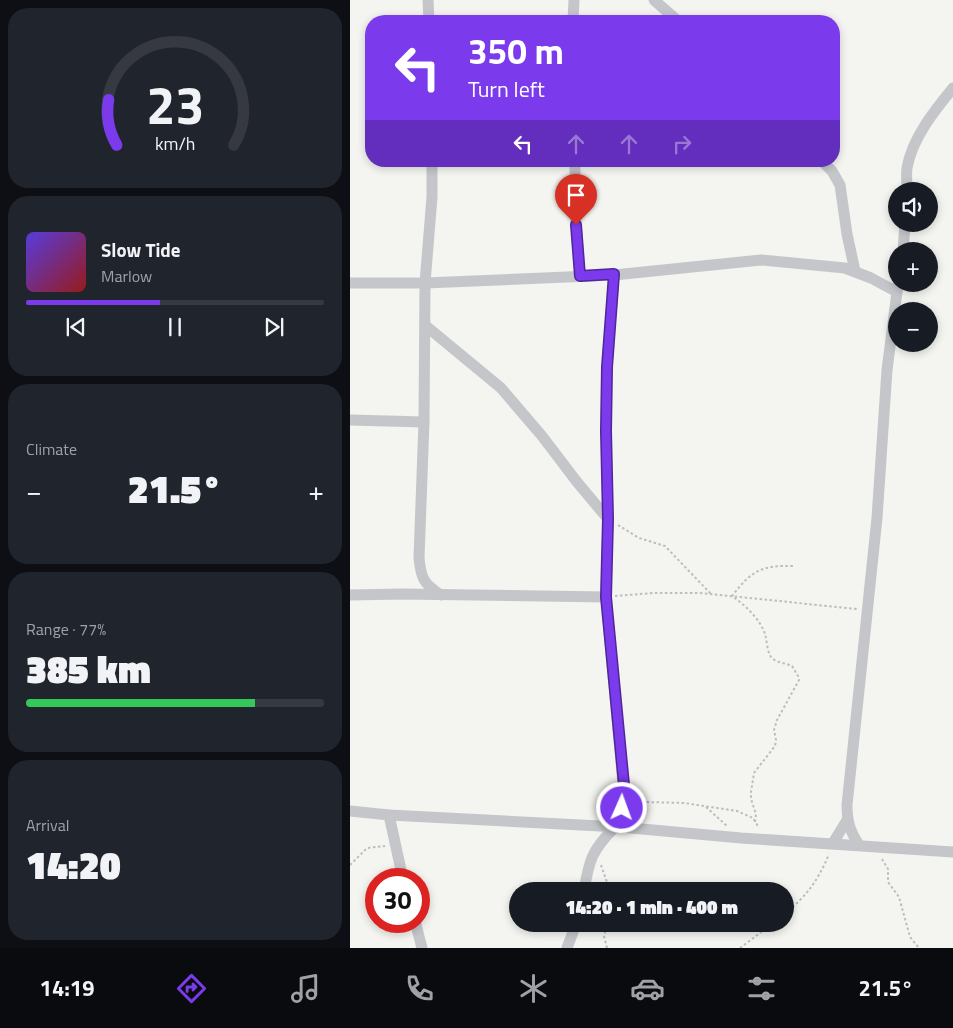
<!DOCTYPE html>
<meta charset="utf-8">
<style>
:root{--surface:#171b24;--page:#20242c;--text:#f1f3f6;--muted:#9ea1a6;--line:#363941;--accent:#7c3aed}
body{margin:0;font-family:"Titillium Web",sans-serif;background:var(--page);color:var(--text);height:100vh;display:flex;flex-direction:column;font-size:19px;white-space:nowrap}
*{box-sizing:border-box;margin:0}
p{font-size:16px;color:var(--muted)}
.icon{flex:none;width:28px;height:28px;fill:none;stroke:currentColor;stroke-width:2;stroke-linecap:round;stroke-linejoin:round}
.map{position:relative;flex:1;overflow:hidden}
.drawer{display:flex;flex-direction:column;gap:8px;padding:8px;background:#0d0f14;width:350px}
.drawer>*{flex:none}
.guide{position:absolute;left:15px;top:15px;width:475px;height:152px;border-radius:20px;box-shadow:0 2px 8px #0003;background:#7c3aed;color:#fff;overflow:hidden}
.fabs{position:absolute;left:538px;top:182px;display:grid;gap:10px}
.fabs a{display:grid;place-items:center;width:50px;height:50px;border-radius:50%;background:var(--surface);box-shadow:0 2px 8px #0003;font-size:25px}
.speed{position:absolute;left:15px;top:868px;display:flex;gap:10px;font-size:25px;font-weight:700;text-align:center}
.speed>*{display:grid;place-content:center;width:65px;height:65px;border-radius:50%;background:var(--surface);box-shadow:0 2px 8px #0003;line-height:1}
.speed .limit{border:8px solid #d22;background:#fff;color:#111}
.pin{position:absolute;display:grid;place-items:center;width:42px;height:42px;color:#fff;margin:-51px -21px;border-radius:50% 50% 50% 0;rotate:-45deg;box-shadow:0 0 5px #0007}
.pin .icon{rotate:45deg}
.me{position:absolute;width:55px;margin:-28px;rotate:2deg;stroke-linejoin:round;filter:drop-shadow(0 0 4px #0008)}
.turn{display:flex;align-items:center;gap:18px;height:105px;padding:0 20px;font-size:22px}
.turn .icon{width:65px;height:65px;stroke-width:2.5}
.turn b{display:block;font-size:35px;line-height:42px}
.lanes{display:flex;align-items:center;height:48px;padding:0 20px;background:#0003;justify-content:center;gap:25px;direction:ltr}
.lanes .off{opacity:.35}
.big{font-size:38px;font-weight:800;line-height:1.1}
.drawer .widget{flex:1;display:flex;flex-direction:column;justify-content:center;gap:8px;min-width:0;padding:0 18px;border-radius:20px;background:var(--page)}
.drawer .dial{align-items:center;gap:0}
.dial svg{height:130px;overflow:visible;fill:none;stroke:var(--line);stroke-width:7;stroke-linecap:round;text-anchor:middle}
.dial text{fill:var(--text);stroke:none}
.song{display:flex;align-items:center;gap:15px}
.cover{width:60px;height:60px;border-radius:8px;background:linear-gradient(135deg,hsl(250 70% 55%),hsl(0 70% 35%))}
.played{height:5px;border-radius:2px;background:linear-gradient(90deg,var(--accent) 45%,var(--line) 45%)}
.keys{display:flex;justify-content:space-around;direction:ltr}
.heat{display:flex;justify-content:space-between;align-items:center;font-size:28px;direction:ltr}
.charge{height:8px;border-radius:4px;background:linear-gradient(90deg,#34c759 77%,var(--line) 0)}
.trip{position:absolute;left:159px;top:882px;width:285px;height:50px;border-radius:25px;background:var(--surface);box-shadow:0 2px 8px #0003;font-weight:800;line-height:50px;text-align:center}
.tab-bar{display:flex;height:80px;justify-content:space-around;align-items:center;background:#090b0e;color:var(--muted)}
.tab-bar .icon{width:35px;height:35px}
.tab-bar .selected{color:var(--accent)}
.tab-bar b{font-size:22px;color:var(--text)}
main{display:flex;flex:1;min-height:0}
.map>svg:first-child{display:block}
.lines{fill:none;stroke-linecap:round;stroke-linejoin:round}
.path{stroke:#bbbdbf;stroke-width:2;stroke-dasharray:2.5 2.5;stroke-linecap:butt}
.street{stroke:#c4c6ca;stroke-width:11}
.route-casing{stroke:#51269a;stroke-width:12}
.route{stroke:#7c3aed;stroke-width:9}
</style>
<main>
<section class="drawer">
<div class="widget dial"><svg viewBox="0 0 100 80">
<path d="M14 69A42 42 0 1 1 86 69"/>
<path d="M14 69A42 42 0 0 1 9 41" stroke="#7c3aed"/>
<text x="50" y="56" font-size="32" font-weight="700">23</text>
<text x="50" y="72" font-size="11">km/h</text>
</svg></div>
<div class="widget">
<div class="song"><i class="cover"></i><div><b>Slow Tide</b><p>Marlow</p></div></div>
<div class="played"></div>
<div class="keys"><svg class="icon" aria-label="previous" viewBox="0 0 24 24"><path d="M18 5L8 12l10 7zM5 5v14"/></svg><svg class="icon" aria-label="pause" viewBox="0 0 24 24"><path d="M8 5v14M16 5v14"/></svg><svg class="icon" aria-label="next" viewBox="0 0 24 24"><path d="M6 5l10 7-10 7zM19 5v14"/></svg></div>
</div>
<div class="widget"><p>Climate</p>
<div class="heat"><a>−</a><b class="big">21.5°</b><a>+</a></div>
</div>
<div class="widget"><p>Range · 77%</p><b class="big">385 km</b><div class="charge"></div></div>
<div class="widget"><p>Arrival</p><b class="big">14:20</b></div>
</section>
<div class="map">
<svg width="603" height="948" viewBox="0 0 603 948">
<rect width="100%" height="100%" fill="#f4f4f0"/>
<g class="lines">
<g class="path">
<path d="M268,525l21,13 26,8 46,48"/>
<path d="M265,596l38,-3h47l157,16"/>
<path d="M283,796l12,6 39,1 53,8 16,7 6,10"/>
<path d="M356,807l21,19"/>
<path d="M405,822l1,-8 -5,-15v-7l3,-19 21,-27 1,-6 -2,-10 3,-10 22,-40 -1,-4 -6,-10c-6,-3 -16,-3 -21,-9 -4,-6 -4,-16 -6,-23 -5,-15 -20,-29 -33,-38 20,-26 30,-31 63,-30"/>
<path d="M532,859l6,10v13l11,15 11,40 9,11"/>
<path d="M0,865l17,-17 18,-2"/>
<path d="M251,865l9,26"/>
<path d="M435,914c22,-19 33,-33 44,-60"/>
<path d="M257,948l-3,-12 3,-12"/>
<path d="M390,948l32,-24"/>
</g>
<g class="street">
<path d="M78,0l1,21"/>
<path d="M304,0l24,21"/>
<path d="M223,21l1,-21"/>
<path d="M82,161v36l-7,86 -1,139 -5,136c2,21 5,26 22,37"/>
<path d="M225,161v47l5,68"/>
<path d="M472,161l10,10 8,14 7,49 8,37"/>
<path d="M557,191c0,-7 -1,-16 0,-23 5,-30 28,-58 46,-80"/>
<path d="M553,251l2,-27"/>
<path d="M264,275l-7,92 -1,64 2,88 -2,78 17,188 -3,42"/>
<path d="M0,283h75l189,-8 147,-15 84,8 26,10 26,14"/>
<path d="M76,326l75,62 41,48 35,46 31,37"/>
<path d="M0,420l74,2"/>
<path d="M0,595l52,-1 204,3"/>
<path d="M0,811l39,4 231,12 121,11 212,14"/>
<path d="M39,815l14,64"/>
<path d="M483,843l14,-23"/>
<path d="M509,845c-9,-14 -12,-23 -12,-40l30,-287 10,-148 11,-86"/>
<path d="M234,891c5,-31 8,-41 31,-64"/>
<path d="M65,921l7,27"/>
<path d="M217,948l9,-24"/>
</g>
</g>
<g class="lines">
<g class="route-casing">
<path id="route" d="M226,225l4,51 34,-2 -7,93 -1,64 2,88 -2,78 18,188 -2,23"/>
</g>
<use href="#route" class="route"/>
</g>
</svg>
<div class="fabs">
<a><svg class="icon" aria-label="sound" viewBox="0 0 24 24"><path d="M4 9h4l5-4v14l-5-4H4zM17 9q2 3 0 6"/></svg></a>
<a>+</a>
<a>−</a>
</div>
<div class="speed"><div class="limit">30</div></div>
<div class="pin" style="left:226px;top:225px;background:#d93025"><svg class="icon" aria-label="arrive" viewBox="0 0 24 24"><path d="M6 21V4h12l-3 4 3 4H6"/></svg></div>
<svg class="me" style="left:272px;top:808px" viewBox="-20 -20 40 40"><circle r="17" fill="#7c3aed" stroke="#fff" stroke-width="3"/><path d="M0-11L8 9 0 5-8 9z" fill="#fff"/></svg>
<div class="trip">14:20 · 1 min · 400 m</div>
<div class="guide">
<div class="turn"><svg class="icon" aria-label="left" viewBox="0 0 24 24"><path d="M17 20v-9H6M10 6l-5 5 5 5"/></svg><div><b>350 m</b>Turn left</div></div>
<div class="lanes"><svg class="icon" aria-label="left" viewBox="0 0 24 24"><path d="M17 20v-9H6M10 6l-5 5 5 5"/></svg><svg class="icon off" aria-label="ahead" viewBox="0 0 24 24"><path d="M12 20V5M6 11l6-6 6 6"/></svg><svg class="icon off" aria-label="ahead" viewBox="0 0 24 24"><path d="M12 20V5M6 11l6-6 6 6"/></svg><svg class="icon off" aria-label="right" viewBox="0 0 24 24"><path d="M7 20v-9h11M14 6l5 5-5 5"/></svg></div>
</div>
</div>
</main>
<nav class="tab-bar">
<b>14:19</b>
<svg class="icon selected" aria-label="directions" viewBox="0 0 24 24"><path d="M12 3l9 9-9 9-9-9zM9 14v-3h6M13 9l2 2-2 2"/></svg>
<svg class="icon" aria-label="music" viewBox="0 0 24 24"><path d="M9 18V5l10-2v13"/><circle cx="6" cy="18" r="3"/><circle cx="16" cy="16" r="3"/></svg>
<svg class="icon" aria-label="phone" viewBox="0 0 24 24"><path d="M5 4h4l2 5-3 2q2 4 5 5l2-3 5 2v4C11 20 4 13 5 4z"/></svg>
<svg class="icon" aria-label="climate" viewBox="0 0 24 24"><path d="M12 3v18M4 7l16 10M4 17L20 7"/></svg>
<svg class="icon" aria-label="car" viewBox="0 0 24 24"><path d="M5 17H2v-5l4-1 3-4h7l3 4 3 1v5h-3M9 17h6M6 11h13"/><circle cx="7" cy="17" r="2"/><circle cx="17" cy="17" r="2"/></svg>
<svg class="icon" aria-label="filters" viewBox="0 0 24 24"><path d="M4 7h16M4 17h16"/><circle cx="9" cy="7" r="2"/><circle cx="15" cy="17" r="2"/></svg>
<b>21.5°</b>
</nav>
